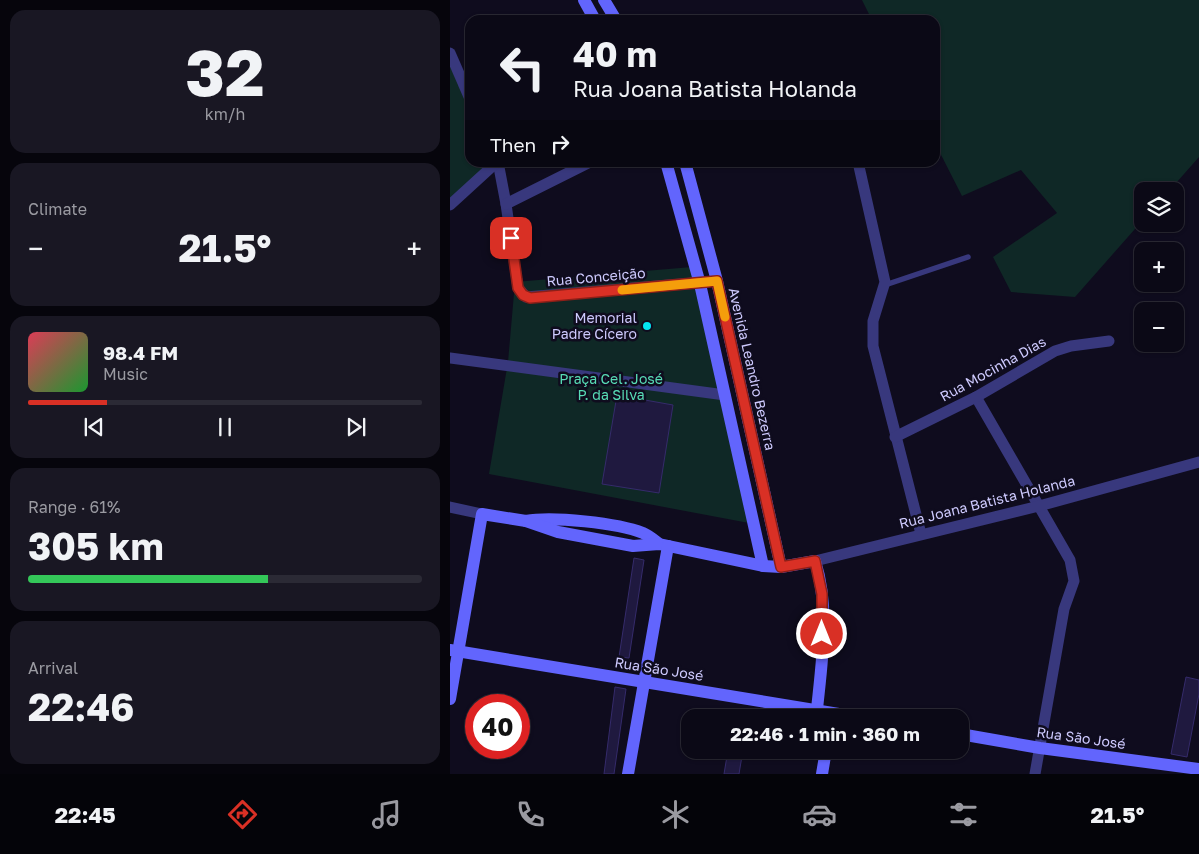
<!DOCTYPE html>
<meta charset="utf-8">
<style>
:root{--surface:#0b0916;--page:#191723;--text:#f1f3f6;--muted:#9a9aa1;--line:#2b2a35;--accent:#d93025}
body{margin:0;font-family:"Golos Text",sans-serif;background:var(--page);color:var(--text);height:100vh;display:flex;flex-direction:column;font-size:19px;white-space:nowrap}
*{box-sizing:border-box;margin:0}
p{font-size:16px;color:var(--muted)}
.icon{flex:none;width:28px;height:28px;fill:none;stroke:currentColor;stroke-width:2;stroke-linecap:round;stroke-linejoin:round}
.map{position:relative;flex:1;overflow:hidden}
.sheet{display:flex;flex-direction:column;gap:10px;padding:10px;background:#06050c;width:450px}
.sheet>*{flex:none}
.guide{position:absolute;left:15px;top:15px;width:475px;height:152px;border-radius:15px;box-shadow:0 1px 4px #0004,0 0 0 1px var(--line);background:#0b0916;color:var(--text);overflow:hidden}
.fabs{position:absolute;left:684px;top:182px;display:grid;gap:10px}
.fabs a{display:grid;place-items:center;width:50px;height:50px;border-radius:10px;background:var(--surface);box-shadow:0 1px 4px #0004,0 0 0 1px var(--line);font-size:25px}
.speed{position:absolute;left:15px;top:694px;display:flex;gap:10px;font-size:25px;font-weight:700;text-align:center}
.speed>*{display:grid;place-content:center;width:65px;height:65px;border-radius:50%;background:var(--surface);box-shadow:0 1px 4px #0004,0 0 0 1px var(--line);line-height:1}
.speed .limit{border:8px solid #d22;background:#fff;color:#111}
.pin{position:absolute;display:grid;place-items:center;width:42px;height:42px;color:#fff;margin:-21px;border-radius:10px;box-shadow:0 2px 8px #0006}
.me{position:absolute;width:55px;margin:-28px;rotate:0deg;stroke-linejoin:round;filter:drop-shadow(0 0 4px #0008)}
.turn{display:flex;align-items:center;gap:18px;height:105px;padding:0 25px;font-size:22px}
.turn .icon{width:65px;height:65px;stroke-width:2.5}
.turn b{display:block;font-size:35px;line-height:42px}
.then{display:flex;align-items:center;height:48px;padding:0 25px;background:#0003;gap:10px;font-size:19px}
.big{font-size:38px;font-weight:700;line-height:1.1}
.sheet .tile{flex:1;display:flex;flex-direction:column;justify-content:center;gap:8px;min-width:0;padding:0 18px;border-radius:15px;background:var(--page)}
.sheet .dial{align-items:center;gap:0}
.dial b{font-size:65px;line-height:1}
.song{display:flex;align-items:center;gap:15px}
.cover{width:60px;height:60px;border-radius:8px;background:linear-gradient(135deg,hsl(350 70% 55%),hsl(130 70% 35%))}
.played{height:5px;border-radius:2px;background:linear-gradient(90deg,var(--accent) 20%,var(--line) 20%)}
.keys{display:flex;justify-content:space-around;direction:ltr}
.heat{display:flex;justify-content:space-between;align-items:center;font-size:28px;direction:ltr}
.charge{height:8px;border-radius:4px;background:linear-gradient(90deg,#34c759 61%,var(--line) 0)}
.trip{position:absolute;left:231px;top:709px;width:288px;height:50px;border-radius:15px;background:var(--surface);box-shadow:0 1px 4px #0004,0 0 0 1px var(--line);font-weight:700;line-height:50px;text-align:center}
.menu{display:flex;height:80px;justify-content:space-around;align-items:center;background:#040409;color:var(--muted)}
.menu .icon{width:35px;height:35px}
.menu .selected{color:var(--accent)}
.menu b{font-size:22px;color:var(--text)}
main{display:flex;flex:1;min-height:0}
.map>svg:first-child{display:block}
.green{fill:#0f2826}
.building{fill:#1f193f;stroke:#352b6b}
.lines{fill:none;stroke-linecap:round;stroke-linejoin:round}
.lane{stroke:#38387d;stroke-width:5.5}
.street{stroke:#38387d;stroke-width:11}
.secondary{stroke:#6265fd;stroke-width:12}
.route-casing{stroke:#8d1f18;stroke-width:12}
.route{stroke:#d93025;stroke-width:9}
.slow{stroke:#f59e0b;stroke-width:9}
.poi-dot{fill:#03e5f2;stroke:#0f0c1e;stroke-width:2}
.labels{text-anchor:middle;stroke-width:5;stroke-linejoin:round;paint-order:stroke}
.street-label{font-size:14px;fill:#cecafe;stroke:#0f0c1e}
.poi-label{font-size:14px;fill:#cecafe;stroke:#0f0c1e;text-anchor:end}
.park-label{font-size:14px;fill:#58ddb6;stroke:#0f0c1e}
</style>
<main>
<section class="sheet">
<div class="tile dial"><b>32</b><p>km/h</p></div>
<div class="tile"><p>Climate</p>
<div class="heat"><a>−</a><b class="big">21.5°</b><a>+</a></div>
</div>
<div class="tile">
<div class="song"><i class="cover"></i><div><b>98.4 FM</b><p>Music</p></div></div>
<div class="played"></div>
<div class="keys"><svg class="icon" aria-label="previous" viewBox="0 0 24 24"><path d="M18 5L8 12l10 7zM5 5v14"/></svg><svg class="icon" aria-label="pause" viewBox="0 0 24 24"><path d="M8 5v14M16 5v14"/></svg><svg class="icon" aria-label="next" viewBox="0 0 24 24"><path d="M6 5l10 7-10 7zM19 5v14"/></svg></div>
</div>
<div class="tile"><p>Range · 61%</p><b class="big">305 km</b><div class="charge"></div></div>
<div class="tile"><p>Arrival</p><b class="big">22:46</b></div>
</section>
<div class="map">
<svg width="749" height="774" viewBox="0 0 749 774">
<rect width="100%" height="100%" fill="#0f0c1e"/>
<g class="green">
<path d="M412,0h337v157l-30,34h-27v30l-67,76 -64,-5 -18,-35 64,-44 -36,-43 -59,26 -27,-53v-123h-63z"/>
<path d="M0,55l20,54v53l20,1 -40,44z"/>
<path d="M242,267l57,256 -260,-49 19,-112 7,-80z"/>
</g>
<g class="building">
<path d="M167,395l56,10 -14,88 -57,-9z"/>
<path d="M184,558l10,2 -15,98 -10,-1z"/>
<path d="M736,677l13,3v14l-12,63 -16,-3z"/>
<path d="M165,687l11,2 -12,85h-10z"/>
<path d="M278,750h15l-4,24h-15z"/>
</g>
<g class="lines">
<path class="lane" d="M435,285l83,-28"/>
<g class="street">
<path d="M0,53l20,46"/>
<path d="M48,162l8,42 12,84 8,9 191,-16"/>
<path d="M408,162l27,120 -12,39v25l48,188"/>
<path d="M56,204l84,-42"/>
<path d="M0,205l47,-43"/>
<path d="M0,358l275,37"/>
<path d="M526,397l94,163 4,21 -10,28 -29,165"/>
<path d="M445,437l81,-40 79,-46 16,-5 38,-5"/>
<path d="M0,507l32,7"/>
<path d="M365,561l224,-55 160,-44"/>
</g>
<g class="secondary">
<path d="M134,0l11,20"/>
<path d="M154,0l12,20"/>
<path d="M216,162l34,122 63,282"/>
<path d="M235,162l32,119 64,286"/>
<path d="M76,521c26,-5 92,2 117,12 7,3 11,7 16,11"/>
<path d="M0,650l413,68"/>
<path d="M0,699l32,-185 44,7 32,11 75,14 26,-2 104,22 18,1 34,-6c15,47 7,100 2,148"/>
<path d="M510,734l80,14 159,21"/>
<path d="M178,774l40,-228"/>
<path d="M372,774l4,-24"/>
</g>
</g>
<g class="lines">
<g class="route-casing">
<path id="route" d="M61,238l7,50 5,7 7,3 187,-17 64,286 34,-6 7,33v40"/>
</g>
<use href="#route" class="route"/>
<path class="slow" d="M172,290l95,-9 8,36"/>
</g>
<circle class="poi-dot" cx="197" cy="326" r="5"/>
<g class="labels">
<g class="street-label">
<text transform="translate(146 277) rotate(-5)" y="5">Rua Conceição</text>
<text transform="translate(302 369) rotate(77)" y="5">Avenida Leandro Bezerra</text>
<text transform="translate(543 369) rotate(-29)" y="5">Rua Mocinha Dias</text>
<text transform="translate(537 502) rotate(-14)" y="5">Rua Joana Batista Holanda</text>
<text transform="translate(209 669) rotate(9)" y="5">Rua São José</text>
<text transform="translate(631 738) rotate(8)" y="5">Rua São José</text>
</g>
<g class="poi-label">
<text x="187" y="323">Memorial<tspan x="187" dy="16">Padre Cícero</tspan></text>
</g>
<g class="park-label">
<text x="161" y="384">Praça Cel. José<tspan x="161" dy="16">P. da Silva</tspan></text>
</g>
</g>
</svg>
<div class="fabs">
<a><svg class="icon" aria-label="layers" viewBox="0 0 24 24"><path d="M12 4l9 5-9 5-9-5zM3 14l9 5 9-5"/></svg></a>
<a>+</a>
<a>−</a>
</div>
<div class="speed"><div class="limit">40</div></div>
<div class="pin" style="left:61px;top:238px;background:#d93025"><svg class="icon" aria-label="arrive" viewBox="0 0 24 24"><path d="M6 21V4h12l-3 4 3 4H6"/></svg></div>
<svg class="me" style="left:372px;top:634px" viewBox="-20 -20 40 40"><circle r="17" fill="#d93025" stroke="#fff" stroke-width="3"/><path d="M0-11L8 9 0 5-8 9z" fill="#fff"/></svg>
<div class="trip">22:46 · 1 min · 360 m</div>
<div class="guide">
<div class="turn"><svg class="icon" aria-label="left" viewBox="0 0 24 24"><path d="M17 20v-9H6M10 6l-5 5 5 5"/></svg><div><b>40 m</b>Rua Joana Batista Holanda</div></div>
<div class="then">Then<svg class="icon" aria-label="right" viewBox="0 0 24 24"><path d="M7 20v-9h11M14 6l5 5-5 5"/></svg></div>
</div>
</div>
</main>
<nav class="menu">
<b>22:45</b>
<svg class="icon selected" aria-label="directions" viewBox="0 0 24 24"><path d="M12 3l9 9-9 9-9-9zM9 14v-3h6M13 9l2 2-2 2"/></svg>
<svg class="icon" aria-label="music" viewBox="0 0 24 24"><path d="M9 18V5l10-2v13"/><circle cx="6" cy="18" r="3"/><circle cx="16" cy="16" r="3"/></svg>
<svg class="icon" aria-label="phone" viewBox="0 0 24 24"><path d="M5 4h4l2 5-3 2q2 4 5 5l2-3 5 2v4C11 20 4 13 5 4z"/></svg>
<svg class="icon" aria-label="climate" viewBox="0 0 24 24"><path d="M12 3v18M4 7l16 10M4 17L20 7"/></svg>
<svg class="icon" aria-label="car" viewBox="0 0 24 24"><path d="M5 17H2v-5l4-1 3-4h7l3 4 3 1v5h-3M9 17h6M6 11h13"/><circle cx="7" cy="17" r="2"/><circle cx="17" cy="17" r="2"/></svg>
<svg class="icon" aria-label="filters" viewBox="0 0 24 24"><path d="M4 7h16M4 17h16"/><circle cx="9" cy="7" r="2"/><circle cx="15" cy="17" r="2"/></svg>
<b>21.5°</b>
</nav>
